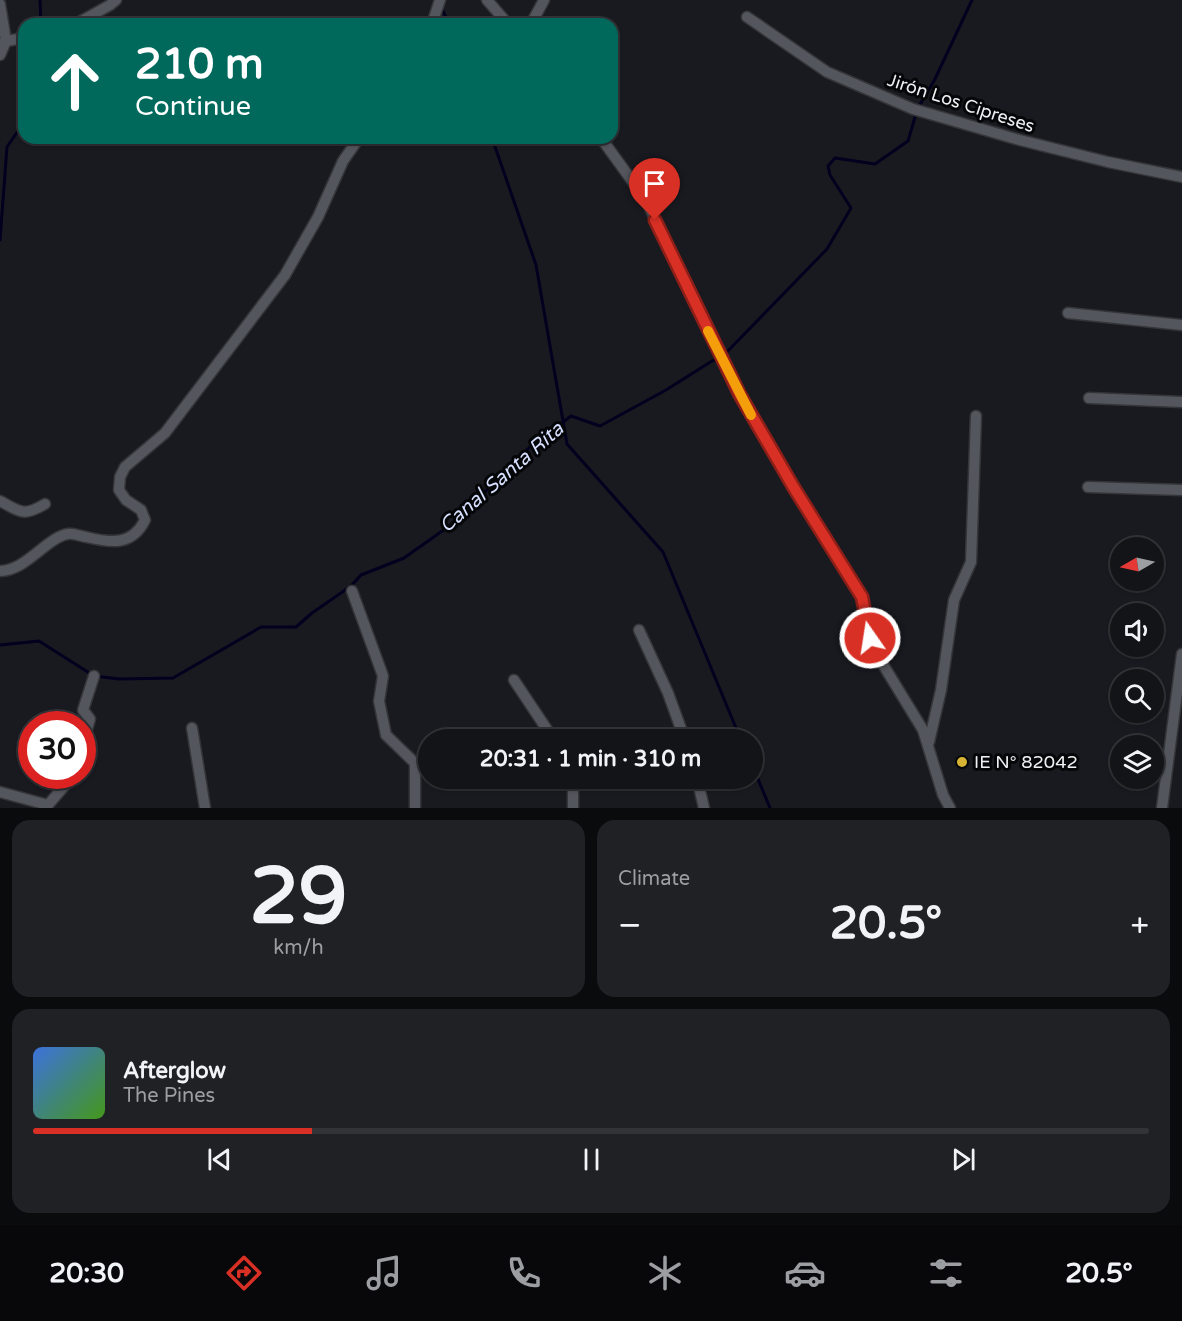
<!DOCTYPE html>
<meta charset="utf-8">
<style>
:root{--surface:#131418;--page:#202125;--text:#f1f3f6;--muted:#9d9ea2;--line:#323337;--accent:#d93025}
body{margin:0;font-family:"Varela Round",sans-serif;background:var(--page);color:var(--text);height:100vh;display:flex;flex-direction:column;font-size:22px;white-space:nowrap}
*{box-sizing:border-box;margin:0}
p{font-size:20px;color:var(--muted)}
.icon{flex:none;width:33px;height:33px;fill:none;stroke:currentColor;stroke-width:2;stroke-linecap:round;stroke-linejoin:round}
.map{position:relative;height:808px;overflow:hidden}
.details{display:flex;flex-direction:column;gap:12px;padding:12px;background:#0a0b0d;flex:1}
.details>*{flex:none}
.hud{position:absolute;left:18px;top:18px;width:600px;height:126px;border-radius:18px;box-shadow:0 2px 4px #0004,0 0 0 2px var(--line);background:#00695c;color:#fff;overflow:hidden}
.needle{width:39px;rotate:261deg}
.tools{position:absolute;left:1110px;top:537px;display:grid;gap:12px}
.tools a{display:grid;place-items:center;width:54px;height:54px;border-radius:50%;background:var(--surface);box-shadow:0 2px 4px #0004,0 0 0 2px var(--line);font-size:30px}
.speed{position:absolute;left:18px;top:711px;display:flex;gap:12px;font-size:30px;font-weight:700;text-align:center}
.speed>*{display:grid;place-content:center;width:78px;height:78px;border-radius:50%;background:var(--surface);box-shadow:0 2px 4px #0004,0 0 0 2px var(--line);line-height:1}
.speed .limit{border:9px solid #d22;background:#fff;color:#111}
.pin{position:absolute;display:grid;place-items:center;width:51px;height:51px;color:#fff;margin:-62px -26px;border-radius:50% 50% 50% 0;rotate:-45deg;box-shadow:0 0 6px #0007}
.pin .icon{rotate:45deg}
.me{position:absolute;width:66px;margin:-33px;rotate:347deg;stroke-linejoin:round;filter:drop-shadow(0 0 4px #0008)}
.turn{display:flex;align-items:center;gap:21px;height:126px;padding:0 18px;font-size:27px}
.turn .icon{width:78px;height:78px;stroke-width:2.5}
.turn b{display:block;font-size:42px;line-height:51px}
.big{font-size:45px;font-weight:800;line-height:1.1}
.details .widget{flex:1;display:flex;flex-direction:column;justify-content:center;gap:9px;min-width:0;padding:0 21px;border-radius:18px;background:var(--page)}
.details .dial{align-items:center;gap:0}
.dial b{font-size:78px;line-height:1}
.song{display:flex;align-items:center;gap:18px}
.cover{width:72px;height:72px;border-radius:9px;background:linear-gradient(135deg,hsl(220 70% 55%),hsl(100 70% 35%))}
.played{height:6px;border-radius:3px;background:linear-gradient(90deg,var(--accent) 25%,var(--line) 25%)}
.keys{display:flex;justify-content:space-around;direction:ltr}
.heat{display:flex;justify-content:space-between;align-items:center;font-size:33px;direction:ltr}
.details .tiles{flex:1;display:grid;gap:12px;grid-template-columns:1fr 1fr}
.widget:last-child{grid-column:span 2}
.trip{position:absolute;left:418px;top:729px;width:345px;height:60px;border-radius:30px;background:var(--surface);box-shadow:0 2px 4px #0004,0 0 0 2px var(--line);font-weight:800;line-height:60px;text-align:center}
.tabs{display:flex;height:96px;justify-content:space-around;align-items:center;background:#08080a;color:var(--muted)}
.tabs .icon{width:42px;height:42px}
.tabs .active{color:var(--accent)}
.tabs b{font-size:27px;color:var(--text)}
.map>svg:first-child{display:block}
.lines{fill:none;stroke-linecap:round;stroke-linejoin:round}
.stream{stroke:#02001e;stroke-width:3}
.minor-casing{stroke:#343538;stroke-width:13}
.minor{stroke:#54565d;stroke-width:10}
.route-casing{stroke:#8d1f18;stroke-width:15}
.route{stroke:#d93025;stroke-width:10}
.slow{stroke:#f59e0b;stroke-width:10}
.poi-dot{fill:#d8b434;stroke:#050607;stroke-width:2}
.labels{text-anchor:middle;stroke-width:6;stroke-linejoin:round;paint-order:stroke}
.street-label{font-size:18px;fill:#eff0f4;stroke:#050607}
.poi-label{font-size:18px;fill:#eff0f4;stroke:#050607;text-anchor:start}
.water-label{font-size:20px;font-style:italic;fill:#d6dffd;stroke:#050607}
</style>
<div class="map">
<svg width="1182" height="808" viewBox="0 0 1182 808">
<rect width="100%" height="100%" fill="#191a20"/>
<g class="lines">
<g class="stream">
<path d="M40,0l1,24"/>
<path d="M441,7l8,17"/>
<path d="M918,108l17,-29 37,-79"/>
<path d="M492,138l44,127 31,179 96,108 78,188"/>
<path d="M0,240l7,-93 15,-22v-43l2,-4"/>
<path d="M0,645l39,-4 55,35 25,3 54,-1 88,-51h35l16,-14 39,-27 10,-11 43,-17 58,-41 35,-38 33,-32 41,-31 29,10 66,-36 46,-29 9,-3 106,-109 24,-41 -21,-33 -2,-9 7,-8 40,6 33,-23 8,-27"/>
<path d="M753,767l17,41"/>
</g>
<g class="minor-casing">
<g id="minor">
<path d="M487,0l21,24"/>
<path d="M0,4l6,37 -6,14"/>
<path d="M747,17l80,55 86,37 103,30 92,23 74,15"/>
<path d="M76,24l34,-19 6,-5"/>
<path d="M432,24l8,-24"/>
<path d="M531,24l13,-24"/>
<path d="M0,45l6,-4 18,-3"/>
<path d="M601,138l45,62 93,195 55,93 68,109 8,41 9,20 44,72 20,65 7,13"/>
<path d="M1068,313l114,12"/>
<path d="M1089,398l93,4"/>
<path d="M1088,487l94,3"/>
<path d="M0,501c21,11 23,16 45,3"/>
<path d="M0,571c26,0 47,-34 68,-37 5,-1 12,2 18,3 25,6 46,9 59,-17l-4,-10 -15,-10 -7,-10 1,-13 5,-10 40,-34 120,-158 33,-58 25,-56 16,-23"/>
<path d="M352,591l31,85 -4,25 7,34 29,28v45"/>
<path d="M639,630l29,63 17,47"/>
<path d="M514,680l40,60"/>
<path d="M192,728l13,80"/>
<path d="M929,742l12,-52 13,-90 17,-38 5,-146"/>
<path d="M82,746l8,-27 -7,-9 11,-34"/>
<path d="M697,778l7,30"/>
<path d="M0,792l48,13 18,-21 3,-8"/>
<path d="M573,808v-30"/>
<path d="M1162,808l20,-154"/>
</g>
</g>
<use href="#minor" class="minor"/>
</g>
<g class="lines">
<g class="route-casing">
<path id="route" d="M655,220l85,175 54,93 68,109 8,41"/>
</g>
<use href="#route" class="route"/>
<path class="slow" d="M708,331l43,84"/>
</g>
<circle class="poi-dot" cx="962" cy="762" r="6"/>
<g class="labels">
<g class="street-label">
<text transform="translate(961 103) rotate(18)" y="6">Jirón Los Cipreses</text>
</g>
<g class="poi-label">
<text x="974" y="768">IE N° 82042</text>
</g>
<g class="water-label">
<text transform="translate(501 477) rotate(-41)" y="7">Canal Santa Rita</text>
</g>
</g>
</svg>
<div class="tools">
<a><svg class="needle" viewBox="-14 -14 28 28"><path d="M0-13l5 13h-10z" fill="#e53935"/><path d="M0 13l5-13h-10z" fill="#9d9ea2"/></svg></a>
<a><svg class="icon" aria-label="sound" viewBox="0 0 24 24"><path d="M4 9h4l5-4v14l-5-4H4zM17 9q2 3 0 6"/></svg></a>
<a><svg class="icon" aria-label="search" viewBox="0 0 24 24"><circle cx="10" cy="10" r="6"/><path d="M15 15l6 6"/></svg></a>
<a><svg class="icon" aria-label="layers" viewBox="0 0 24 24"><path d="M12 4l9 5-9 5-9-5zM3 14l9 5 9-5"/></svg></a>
</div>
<div class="speed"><div class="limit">30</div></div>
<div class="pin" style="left:655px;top:220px;background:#d93025"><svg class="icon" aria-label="arrive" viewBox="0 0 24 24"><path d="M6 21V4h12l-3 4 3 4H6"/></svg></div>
<svg class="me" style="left:870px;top:638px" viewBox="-20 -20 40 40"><circle r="17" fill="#d93025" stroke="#fff" stroke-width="3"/><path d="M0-11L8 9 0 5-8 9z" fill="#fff"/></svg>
<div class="trip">20:31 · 1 min · 310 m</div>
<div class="hud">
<div class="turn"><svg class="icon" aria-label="ahead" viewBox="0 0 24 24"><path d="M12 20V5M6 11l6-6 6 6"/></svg><div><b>210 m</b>Continue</div></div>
</div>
</div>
<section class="details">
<div class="tiles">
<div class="widget dial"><b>29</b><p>km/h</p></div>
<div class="widget"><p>Climate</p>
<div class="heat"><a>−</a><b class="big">20.5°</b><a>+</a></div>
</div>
<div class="widget">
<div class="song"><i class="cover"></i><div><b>Afterglow</b><p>The Pines</p></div></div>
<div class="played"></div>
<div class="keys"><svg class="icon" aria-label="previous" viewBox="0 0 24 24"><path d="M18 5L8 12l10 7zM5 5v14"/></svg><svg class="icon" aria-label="pause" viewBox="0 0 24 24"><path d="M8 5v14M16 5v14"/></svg><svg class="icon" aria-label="next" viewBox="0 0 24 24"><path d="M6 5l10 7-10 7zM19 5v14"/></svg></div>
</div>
</div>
</section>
<nav class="tabs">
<b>20:30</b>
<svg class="icon active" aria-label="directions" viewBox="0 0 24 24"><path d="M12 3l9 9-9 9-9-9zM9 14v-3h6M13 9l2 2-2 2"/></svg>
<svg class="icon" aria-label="music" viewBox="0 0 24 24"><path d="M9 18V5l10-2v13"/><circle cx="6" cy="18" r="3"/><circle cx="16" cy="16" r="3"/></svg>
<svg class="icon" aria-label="phone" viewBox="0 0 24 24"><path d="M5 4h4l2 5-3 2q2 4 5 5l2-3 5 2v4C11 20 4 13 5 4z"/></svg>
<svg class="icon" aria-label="climate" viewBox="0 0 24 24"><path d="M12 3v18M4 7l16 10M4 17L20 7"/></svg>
<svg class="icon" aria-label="car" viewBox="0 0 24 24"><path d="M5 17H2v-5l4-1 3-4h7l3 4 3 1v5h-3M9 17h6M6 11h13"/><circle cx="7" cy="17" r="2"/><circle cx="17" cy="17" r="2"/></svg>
<svg class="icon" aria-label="filters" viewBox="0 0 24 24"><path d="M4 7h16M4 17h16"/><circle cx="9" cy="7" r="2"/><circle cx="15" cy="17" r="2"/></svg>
<b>20.5°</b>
</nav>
